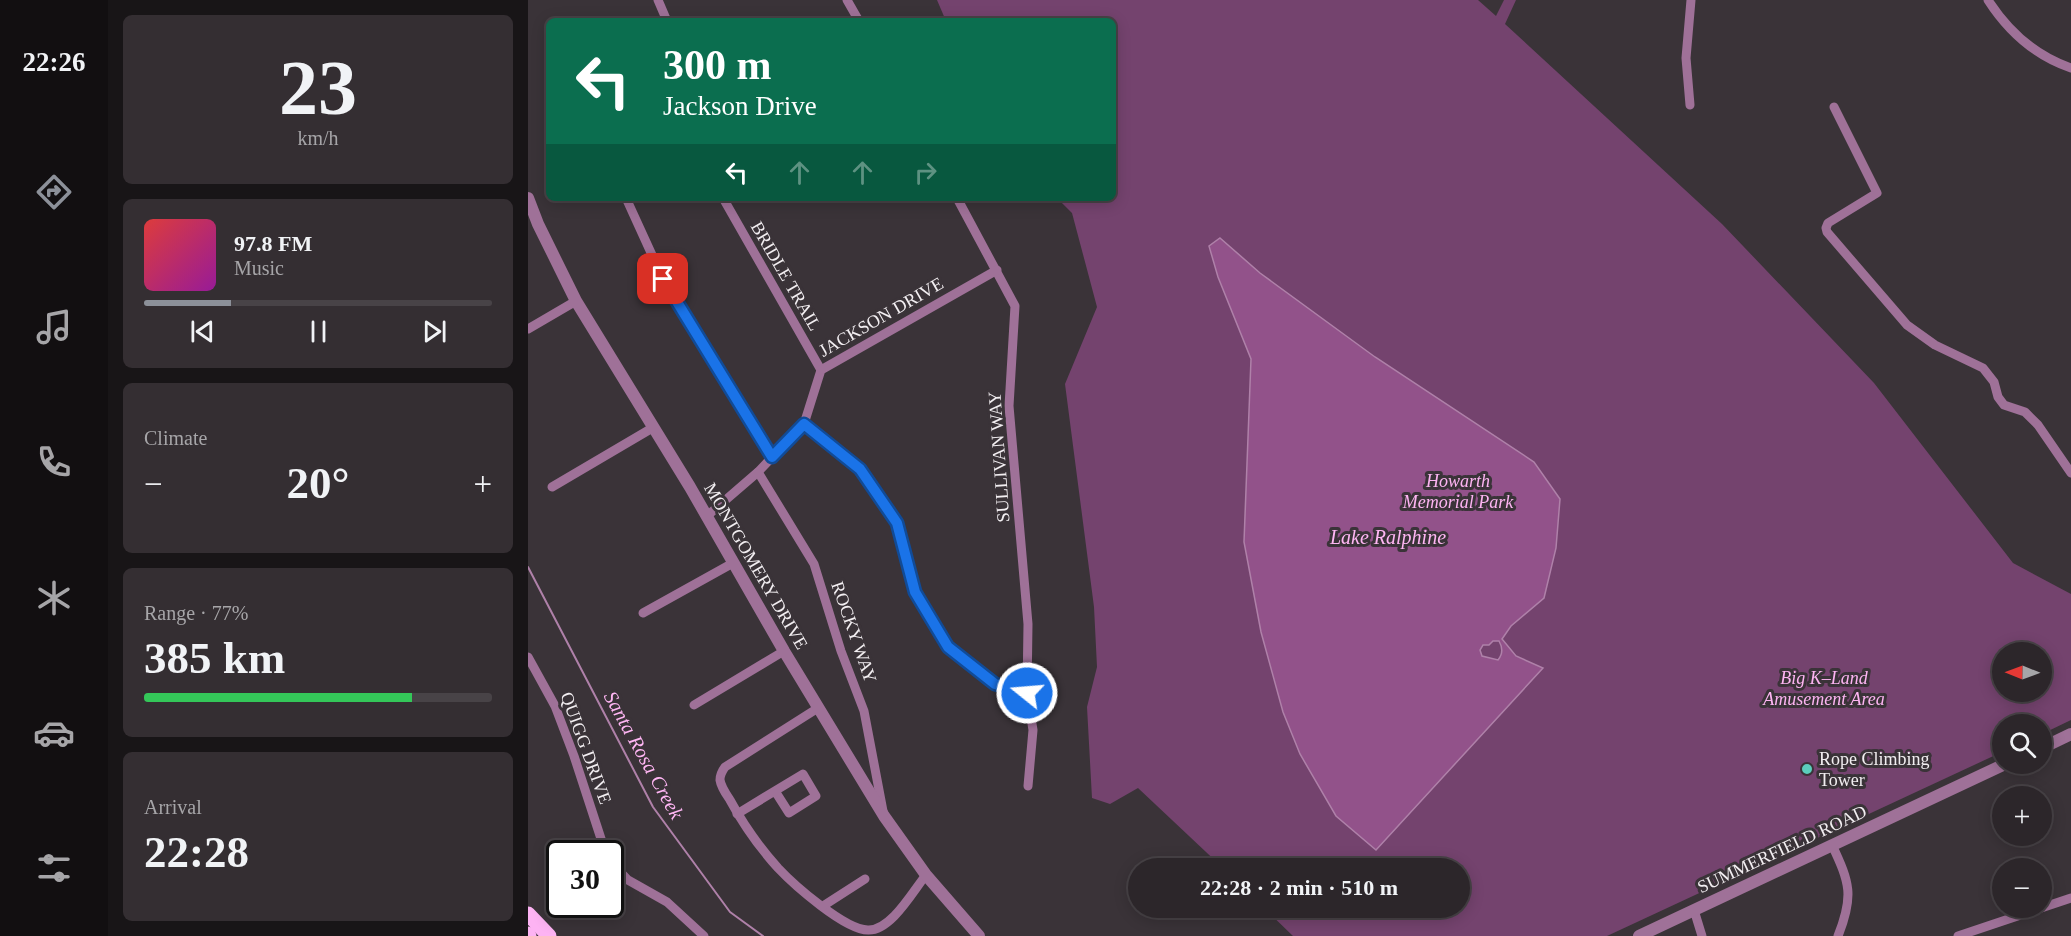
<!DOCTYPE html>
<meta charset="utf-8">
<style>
:root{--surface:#2c262a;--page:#342e32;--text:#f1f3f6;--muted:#a6a5a8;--line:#484347;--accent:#8c9099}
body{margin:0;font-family:"Times New Roman",serif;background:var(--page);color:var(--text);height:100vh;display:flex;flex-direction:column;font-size:22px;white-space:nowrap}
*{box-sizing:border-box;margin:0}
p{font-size:20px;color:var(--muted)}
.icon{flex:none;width:33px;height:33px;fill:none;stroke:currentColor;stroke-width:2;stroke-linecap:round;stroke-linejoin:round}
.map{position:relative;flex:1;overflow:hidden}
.panel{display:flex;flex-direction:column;gap:15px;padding:15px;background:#181517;width:420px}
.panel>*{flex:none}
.hud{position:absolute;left:18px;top:18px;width:570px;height:183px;border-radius:9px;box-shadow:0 3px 15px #0003,0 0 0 2px var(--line);background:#0b6e4f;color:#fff;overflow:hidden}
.needle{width:39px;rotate:271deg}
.fabs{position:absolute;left:1464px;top:642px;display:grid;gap:12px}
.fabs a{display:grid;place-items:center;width:60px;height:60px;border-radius:50%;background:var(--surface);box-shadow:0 3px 15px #0003,0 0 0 2px var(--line);font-size:30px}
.speed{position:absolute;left:18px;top:840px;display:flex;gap:12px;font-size:30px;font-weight:700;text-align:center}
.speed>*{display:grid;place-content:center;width:78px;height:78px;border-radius:50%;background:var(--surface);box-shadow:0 3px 15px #0003,0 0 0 2px var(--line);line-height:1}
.speed .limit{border:3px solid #111;border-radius:9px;background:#fff;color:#111}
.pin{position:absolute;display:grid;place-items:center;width:51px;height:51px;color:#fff;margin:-26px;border-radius:12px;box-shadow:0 3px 9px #0006}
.me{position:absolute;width:66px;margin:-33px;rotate:287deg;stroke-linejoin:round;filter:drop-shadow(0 0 4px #0008)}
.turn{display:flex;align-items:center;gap:21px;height:126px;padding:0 18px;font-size:27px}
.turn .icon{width:78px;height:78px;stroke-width:2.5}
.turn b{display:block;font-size:42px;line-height:51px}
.lanes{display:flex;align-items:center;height:57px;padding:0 18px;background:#0003;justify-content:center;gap:30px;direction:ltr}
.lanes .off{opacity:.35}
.big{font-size:45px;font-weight:700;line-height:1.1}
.panel .widget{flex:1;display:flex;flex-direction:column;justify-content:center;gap:9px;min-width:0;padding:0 21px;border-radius:9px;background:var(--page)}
.panel .dial{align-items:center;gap:0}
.dial b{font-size:78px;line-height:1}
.song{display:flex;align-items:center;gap:18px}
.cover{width:72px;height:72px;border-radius:9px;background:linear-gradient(135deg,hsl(0 70% 55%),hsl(300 70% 35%))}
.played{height:6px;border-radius:3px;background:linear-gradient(90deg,var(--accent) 25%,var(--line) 25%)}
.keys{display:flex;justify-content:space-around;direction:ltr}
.heat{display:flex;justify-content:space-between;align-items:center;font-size:33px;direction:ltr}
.charge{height:9px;border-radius:4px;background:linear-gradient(90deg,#34c759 77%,var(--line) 0)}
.trip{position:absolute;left:600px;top:858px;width:342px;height:60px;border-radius:30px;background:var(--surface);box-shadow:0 3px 15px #0003,0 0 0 2px var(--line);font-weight:700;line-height:60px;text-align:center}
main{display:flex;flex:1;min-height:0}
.tabs{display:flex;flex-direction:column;width:108px;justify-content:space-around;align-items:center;background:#120f11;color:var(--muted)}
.tabs .icon{width:42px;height:42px}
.tabs .active{color:var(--accent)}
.tabs b{font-size:27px;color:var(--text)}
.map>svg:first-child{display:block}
.green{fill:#74436e;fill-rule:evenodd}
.water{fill:#92528a;stroke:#af81a9;stroke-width:1.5;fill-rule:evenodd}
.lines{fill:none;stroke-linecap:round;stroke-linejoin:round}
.stream{stroke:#af81a9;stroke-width:2}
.minor{stroke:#9f7198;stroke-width:9}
.tertiary{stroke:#9f7198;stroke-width:12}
.primary{stroke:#fdb3f3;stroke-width:15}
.route-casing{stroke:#114b97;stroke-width:15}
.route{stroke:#1a73e8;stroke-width:10}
.poi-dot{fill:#5bcebc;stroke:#3a3338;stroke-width:2}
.labels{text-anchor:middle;stroke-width:6;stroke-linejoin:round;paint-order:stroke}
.street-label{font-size:18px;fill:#f2eef1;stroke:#3a3338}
.park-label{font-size:18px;font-style:italic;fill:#fdb4f2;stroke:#3a3338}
.poi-label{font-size:18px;fill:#f2eef1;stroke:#3a3338;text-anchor:start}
.water-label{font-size:20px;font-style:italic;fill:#ffb6f4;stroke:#3a3338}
</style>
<main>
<nav class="tabs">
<b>22:26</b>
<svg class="icon active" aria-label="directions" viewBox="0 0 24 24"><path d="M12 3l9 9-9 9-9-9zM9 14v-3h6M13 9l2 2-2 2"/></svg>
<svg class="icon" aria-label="music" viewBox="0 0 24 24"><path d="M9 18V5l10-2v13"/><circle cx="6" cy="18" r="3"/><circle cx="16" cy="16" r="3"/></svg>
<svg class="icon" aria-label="phone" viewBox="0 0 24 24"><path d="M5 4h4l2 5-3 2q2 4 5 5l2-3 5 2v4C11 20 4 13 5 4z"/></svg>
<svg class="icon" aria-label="climate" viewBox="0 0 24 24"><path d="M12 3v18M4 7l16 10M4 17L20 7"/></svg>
<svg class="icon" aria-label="car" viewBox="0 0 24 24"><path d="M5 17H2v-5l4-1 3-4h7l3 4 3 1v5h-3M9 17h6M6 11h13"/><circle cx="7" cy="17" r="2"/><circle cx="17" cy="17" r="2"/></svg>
<svg class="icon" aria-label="filters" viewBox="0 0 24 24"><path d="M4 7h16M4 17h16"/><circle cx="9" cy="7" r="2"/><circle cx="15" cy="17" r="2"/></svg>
</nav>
<section class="panel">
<div class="widget dial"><b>23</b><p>km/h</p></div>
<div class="widget">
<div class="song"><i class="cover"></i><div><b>97.8 FM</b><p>Music</p></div></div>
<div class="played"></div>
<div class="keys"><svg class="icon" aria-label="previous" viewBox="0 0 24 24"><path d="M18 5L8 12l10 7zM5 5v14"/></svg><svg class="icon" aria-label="pause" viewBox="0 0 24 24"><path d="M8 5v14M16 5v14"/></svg><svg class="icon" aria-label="next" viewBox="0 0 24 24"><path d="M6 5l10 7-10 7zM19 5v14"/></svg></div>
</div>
<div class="widget"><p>Climate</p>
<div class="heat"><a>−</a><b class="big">20°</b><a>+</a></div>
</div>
<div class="widget"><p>Range · 77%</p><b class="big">385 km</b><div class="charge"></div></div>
<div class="widget"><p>Arrival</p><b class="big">22:28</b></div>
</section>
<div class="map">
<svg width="1543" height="936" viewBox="0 0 1543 936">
<rect width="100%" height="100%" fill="#3a3338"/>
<path class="green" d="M409,0h541l18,16 8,-16h12l-11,24 217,200 152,159 139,180 58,31v126l-29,14v-10h-40v28l-395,184h-314l-29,-28h196v-40h-237l-85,-80 -28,16 -18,-6 -5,-91 10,-40 -3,-60 -29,-223 32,-77 -25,-94 -15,-15h56v-177h-167zM1474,652h40v40h-40z"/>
<path class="water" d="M692,238l40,35 115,84 159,105 26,37 -4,49 -12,50 -33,28 -9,13 14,17 27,12 -167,182 -40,-34 -36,-62 -17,-42 -22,-80 -17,-90 7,-183 -33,-82 -9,-31zM965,641h6c4,7 4,13 -1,19l-16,-4 -2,-6 3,-5h6z"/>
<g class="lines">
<path class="stream" d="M0,567l125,240 77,105 33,24"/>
<g class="minor">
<path d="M130,0l9,21"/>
<path d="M319,0l12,21"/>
<path d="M1460,0c20,31 48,56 83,68"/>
<path d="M1162,105l-4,-47 5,-58"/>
<path d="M1306,107l43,86 -49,30 -2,5 1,4 80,93 28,20 48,23 11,14 4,15 6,8 21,7 13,13 33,48"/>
<path d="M98,198l37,81 109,178"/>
<path d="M195,198l98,172"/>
<path d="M429,198l58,108 -6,100 19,218 -1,69 6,37 -5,56"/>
<path d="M0,329l48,-28"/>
<path d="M276,424l56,45 37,54 18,69 33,55 47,36 32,10"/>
<path d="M230,472l56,92 27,87 23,60 19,100"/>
<path d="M24,487l102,-60"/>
<path d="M179,516l51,-44 46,-48 17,-54 176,-100"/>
<path d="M115,613l90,-50"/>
<path d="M0,657l27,49 19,50 32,98"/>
<path d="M166,705l90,-54"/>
<path d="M290,708l-93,59c-3,4 -5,8 -5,13 1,7 6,14 10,20 13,24 30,48 48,68 16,17 67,62 90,62 23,1 45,-39 58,-55"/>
<path d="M209,814l66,-40 13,22 -27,17 -14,-22"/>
<path d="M1304,845c18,38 22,51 6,91"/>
<path d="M82,861l18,19 39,22 37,34"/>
<path d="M295,906l42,-27"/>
<path d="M1166,910l8,26"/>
<path d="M1430,936l113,-38"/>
</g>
<g class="tertiary">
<path d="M0,198l10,26 38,77 114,186 94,164 100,165 42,59 53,61"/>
<path d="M1514,748l29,-14"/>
<path d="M1111,936l366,-172"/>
</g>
<g class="primary">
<path d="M0,914l21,22"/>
<path d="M0,934l1,2"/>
</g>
</g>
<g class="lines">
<g class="route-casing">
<path id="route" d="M135,279l109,178 32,-33 56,45 37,54 18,69 33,55 47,37 32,9"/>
</g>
<use href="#route" class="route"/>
</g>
<circle class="poi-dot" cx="1279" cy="769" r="6"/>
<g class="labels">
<g class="street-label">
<text transform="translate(258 276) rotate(60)" y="6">BRIDLE TRAIL</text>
<text transform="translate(353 317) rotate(-30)" y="6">JACKSON DRIVE</text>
<text transform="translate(471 457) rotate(-94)" y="6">SULLIVAN WAY</text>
<text transform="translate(228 566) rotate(60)" y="6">MONTGOMERY DRIVE</text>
<text transform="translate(326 632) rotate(71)" y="6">ROCKY WAY</text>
<text transform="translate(58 748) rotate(70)" y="6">QUIGG DRIVE</text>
<text transform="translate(1254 849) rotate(-25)" y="6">SUMMERFIELD ROAD</text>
</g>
<g class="park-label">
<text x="930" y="487">Howarth<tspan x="930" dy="21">Memorial Park</tspan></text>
<text x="1296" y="684">Big K–Land<tspan x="1296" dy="21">Amusement Area</tspan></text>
</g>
<g class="poi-label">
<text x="1291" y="765">Rope Climbing<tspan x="1291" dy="21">Tower</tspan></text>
</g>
<g class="water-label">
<text x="860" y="544">Lake Ralphine</text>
<text transform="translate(116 755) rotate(61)" y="7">Santa Rosa Creek</text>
</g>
</g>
</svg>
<div class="fabs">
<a><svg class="needle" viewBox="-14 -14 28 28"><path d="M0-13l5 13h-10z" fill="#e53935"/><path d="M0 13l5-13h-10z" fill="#a6a5a8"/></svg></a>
<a><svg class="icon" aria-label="search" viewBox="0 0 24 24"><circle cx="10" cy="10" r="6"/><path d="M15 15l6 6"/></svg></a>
<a>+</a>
<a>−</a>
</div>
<div class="speed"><div class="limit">30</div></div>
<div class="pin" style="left:135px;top:279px;background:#d93025"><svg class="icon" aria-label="arrive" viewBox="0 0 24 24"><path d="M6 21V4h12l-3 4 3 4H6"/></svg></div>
<svg class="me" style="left:499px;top:693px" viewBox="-20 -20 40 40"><circle r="17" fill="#1a73e8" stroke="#fff" stroke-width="3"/><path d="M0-11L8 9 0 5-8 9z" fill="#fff"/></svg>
<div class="trip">22:28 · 2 min · 510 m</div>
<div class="hud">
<div class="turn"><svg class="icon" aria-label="left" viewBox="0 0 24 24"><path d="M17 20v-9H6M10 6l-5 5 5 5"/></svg><div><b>300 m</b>Jackson Drive</div></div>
<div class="lanes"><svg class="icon" aria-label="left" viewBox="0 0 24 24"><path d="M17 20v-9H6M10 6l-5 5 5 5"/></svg><svg class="icon off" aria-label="ahead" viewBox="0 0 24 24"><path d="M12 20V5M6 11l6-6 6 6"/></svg><svg class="icon off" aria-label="ahead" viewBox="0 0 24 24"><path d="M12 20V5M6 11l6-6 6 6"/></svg><svg class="icon off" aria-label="right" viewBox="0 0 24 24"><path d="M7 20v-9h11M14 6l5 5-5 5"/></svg></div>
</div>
</div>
</main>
